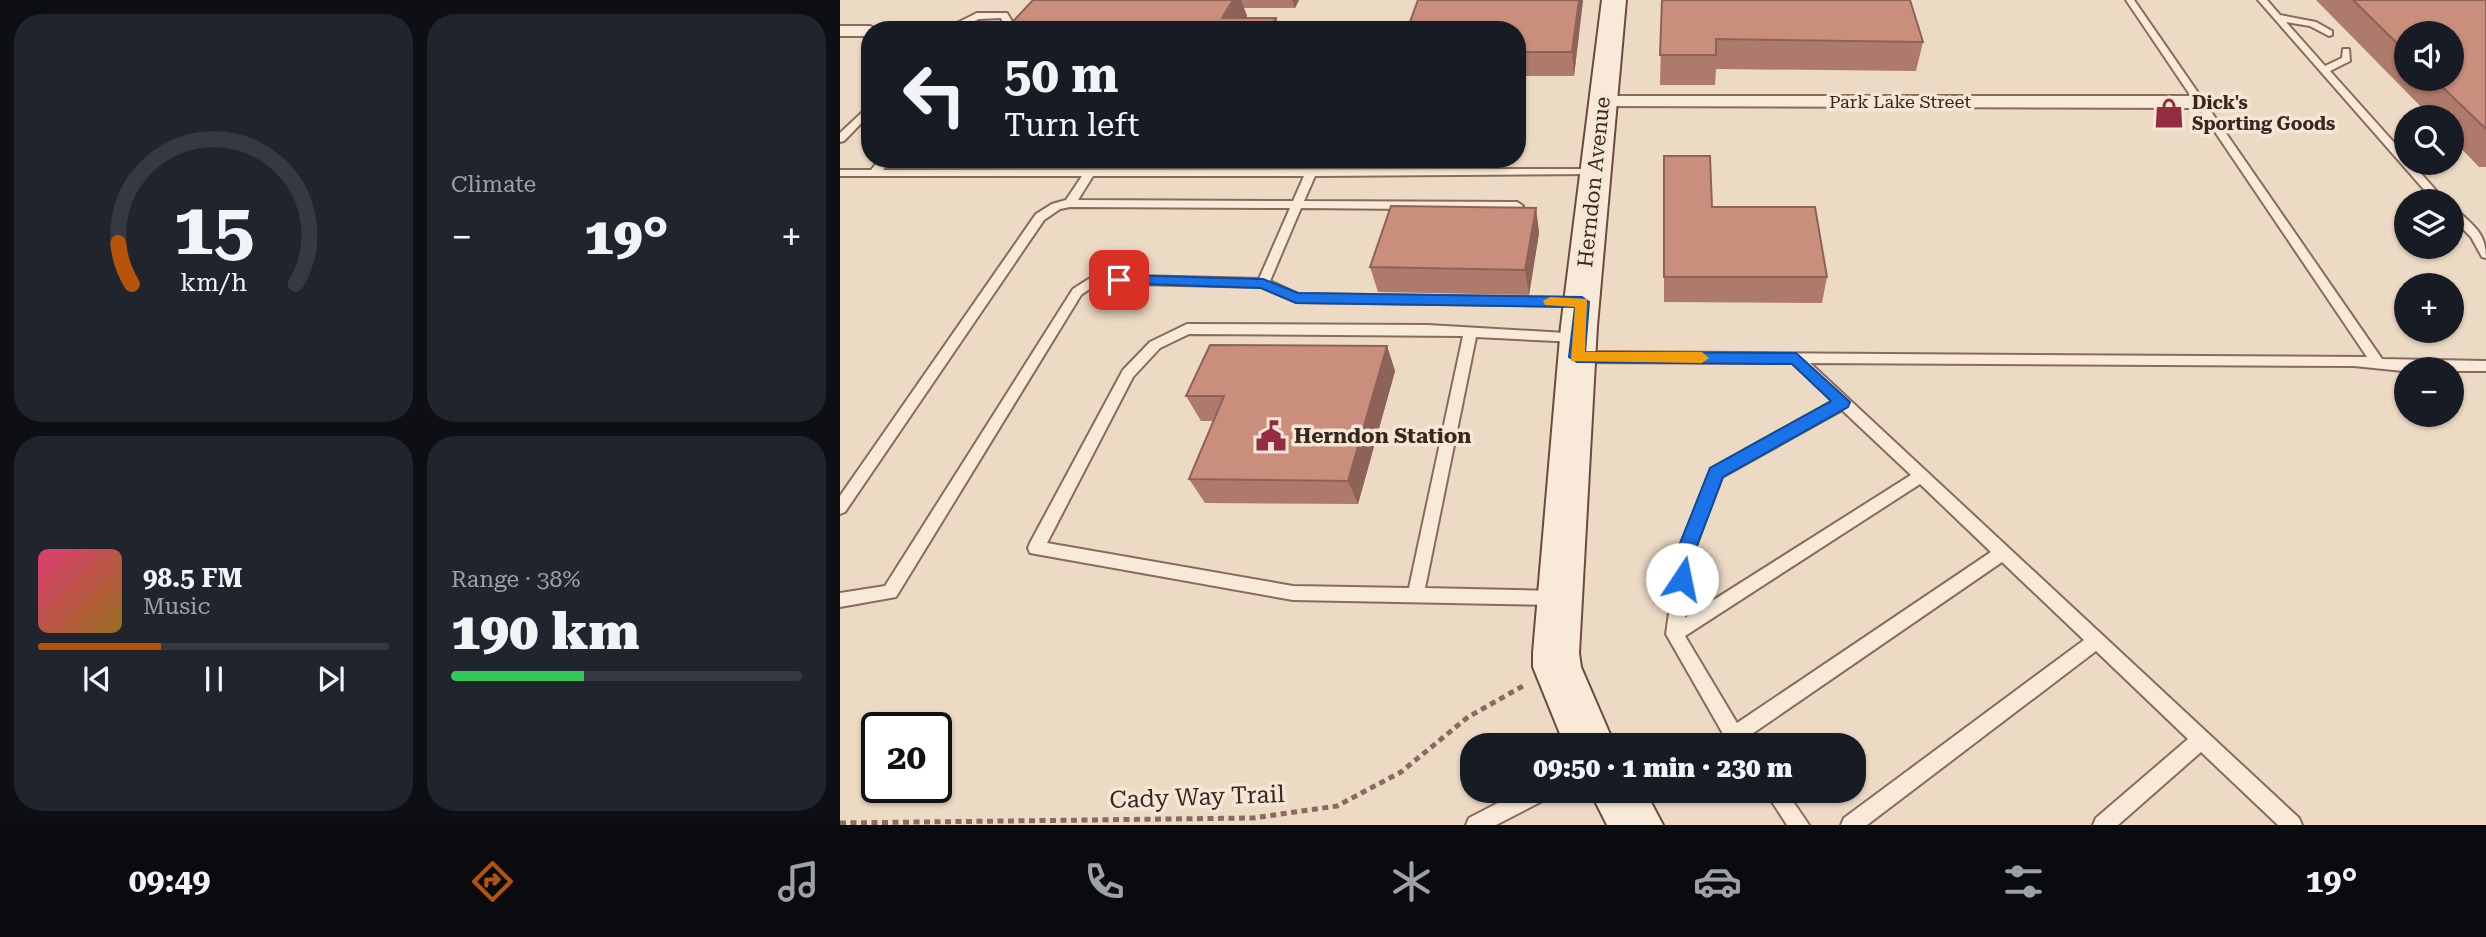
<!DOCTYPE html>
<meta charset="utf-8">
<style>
:root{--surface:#171b24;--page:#20242c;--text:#f1f3f6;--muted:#9ea1a6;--line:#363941;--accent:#b45309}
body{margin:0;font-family:"Roboto Serif",serif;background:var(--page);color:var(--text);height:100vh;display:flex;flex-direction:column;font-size:26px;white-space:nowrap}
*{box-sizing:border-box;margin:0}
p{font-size:23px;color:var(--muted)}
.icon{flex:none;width:38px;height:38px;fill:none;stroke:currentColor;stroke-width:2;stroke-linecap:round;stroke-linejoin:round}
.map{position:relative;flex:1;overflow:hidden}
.panel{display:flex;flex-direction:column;gap:14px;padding:14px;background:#0d0f14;width:840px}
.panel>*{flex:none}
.banner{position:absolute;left:21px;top:21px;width:665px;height:147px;border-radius:28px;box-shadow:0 2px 5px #0004;background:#171b24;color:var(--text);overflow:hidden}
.tools{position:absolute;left:1554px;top:21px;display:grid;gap:14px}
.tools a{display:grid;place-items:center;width:70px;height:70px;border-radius:50%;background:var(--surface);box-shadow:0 2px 5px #0004;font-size:35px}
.speed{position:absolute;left:21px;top:712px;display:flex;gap:14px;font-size:35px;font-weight:700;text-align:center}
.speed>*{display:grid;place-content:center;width:91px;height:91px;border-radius:50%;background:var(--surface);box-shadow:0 2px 5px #0004;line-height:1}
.speed .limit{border:4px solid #111;border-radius:10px;background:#fff;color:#111}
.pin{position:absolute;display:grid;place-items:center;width:60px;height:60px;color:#fff;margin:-30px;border-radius:14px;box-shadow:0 4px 10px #0006}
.me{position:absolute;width:77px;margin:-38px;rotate:11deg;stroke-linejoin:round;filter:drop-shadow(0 0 5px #0008)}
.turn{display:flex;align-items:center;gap:24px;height:147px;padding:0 28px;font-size:32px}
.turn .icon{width:91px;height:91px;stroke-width:2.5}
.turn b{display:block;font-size:49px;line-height:60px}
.big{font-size:52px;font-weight:800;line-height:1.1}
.panel .tile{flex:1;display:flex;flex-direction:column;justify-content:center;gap:10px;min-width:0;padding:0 24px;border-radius:28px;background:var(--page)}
.panel .dial{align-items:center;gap:0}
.dial svg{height:182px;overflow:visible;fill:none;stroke:var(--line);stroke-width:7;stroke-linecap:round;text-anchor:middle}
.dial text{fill:var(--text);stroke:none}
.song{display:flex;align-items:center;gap:21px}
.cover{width:84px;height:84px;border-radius:10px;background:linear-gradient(135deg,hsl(340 70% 55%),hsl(40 70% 35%))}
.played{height:7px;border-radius:4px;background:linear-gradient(90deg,var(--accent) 35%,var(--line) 35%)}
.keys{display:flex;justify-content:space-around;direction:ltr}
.heat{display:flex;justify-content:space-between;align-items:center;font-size:38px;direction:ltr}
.charge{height:10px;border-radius:5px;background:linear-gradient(90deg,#34c759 38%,var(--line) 0)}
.panel .tiles{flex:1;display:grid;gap:14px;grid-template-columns:repeat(2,1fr)}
.trip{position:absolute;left:620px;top:733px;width:406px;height:70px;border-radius:28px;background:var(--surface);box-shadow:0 2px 5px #0004;font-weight:800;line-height:70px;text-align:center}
.dock{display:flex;height:112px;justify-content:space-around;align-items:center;background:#090b0e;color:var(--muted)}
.dock .icon{width:49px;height:49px}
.dock .active{color:var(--accent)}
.dock b{font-size:32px;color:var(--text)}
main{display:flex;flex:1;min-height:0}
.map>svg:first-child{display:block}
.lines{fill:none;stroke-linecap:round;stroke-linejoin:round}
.lane-casing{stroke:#886b5c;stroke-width:4}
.street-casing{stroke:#886b5c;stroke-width:4}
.secondary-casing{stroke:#6a4c3f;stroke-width:4}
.path{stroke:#886b5c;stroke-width:5;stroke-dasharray:6 4.5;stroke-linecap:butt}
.lane{fill:#f8e9d9;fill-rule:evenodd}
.street{fill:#f8e9d9;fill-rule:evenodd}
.secondary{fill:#f8e9d9;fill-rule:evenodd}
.wall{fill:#ae7a6b;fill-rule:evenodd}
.shaded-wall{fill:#8d6357}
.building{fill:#ca8e7c;stroke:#8d6357;stroke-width:2}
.route{fill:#1a73e8;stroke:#114b97;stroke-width:2}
.slow{fill:#f59e0b}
.labels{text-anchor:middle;stroke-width:7;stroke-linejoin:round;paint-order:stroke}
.far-street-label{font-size:18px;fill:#38271f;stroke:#f5e6d5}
.far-poi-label{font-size:18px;font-weight:bold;fill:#38271f;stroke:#f5e6d5;text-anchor:start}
.street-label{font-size:21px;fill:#38271f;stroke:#f5e6d5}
.poi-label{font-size:21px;font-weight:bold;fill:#38271f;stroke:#f5e6d5;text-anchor:start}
.near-street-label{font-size:24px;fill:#38271f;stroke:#f5e6d5}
</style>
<main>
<section class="panel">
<div class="tiles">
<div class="tile dial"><svg viewBox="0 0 100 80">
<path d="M14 69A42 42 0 1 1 86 69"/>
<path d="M14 69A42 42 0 0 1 8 51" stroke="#b45309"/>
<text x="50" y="56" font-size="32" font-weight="700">15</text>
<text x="50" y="72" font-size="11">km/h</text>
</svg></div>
<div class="tile"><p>Climate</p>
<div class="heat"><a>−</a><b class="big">19°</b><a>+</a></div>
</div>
<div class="tile">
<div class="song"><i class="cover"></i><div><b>98.5 FM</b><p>Music</p></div></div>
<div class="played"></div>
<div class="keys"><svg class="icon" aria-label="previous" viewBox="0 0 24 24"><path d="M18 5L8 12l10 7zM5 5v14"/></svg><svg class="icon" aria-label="pause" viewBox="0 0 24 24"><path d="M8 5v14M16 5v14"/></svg><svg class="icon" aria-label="next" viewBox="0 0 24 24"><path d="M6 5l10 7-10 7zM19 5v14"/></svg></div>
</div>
<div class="tile"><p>Range · 38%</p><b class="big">190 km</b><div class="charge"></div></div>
</div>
</section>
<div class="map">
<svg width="1646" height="825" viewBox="0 0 1646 825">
<rect width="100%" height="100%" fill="#eddac5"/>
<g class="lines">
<g class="lane-casing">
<g id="lane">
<path d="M1286,0h8l248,359 104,2v10h-83l-49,-5 -544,-3 489,455 3,7h-24l-77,-73 -83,73h-25l3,-7 92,-79 -92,-88 -229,174h-26l3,-7 240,-178 -82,-78 -256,176 3,8h-19l-64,-112 12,-83 33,-82 122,-68 -40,-38 -215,-1 -7,-5 7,-5 789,5zM1002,410l69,65 -226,143 9,-67 28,-74zM1080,484l71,68 -254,171 -52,-87z"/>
<path d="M1418,0h9l13,15 36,7 16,9v4l-3,1 -19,-10 -24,-4 39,44 17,-8 1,-9h6l1,12 -20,10 76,85v7h6l33,38h-11z"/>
<path d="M137,13h30l6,10 -4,7h-9l3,-7 -2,-5 -22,1 -24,11h-12z"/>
<path d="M30,105v9l-26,27 -4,1v-9z"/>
<path d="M40,159h11l-8,11 710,-1 5,3 -1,2 -282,2 -11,25 213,1 6,4 -6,4 -216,-2 -31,73 28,13 284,4 6,4 -6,4 -286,-4 -35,-15 -163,-4 -17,12 -185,302 -56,10v-14l45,-7 188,-297 22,-14 164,4 31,-71 -220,-1 -10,2 -16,11 -199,292 -5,2v-18l196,-282 16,-10 14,-4 16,-24h-242v-6h31zM253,176h211l-11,25 -215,-1z"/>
<path d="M1612,208l4,1c17,17 30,23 30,49l-4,-1 -11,-20 -19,-19z"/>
<path d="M347,324l241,1 154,9 2,3 -7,5 -101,-5 -51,251 132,3 6,2 2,5 -2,5 -6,2 -264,-5 -263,-47 -2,-5 2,-5 93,-173 27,-28zM349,334l274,2 -54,252 -116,-2 -246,-43 86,-166 27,-29z"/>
<path d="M681,791h29l-2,7 -52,27h-30l3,-7z"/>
<path d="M925,791h21l23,34h-22z"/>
</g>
</g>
<g class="street-casing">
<g id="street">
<path d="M0,26h30l8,4h-8v6h-30z"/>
<path d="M761,96h598l10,6 -10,6 -605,-2 -3,-4 3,-4z"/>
</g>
</g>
<g class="secondary-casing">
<g id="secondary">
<path d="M762,0h24l-29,326 -18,327 2,14 34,79h-50l-32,-79v-14l28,-327z"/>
<path d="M750,791h55l18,34h-56z"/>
</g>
</g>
<path class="path" d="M0,823l413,-5 84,-12 64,-34 67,-55 55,-31"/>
<use href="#lane" class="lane"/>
<use href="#street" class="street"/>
<use href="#secondary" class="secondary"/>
</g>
<g class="wall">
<path d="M193,0h266l-4,8h-51l3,8 -1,2h30l4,12h-275z"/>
<path d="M743,0l-9,76h-57v-46z"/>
<path d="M822,0l261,42 -7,29 -200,-2 -1,16h-55z"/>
<path d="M1476,0h170v167h-7l-27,-28v-22h-21zM1566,33l46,46h-46z"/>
<path d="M824,156l48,51 115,70 -5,26 -158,-1z"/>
<path d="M696,208l3,25 -10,62 -151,-3 -8,-25z"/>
<path d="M547,346l8,25 -37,133 -153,-1 -16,-24 25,-58h-13l-15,-25z"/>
</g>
<g class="shaded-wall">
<path d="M393,0h8l6,16 -9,14 -16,-12z"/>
<path d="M452,0h7l-4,8z"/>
<path d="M739,0h4l-9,76 -2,-24z"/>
<path d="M436,18l4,12h-11z"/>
<path d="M696,208l3,25 -10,62 -4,-25z"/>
<path d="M547,346l8,25 -37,133 -10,-23z"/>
</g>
<g class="building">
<path d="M193,0h200l-11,18h54l-7,12h-264z"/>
<path d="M578,0h161l-7,52h-55v-22h-110z"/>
<path d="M822,0h248l13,42 -207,-3v16h-56z"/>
<path d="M1513,0h133v129l-52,-50h18v-46h-46v19z"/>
<path d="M824,156h46l2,51h103l12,70h-163z"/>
<path d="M551,206l145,2 -11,62 -155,-3z"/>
<path d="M370,345l177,1 -39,135 -159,-2 35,-83h-38z"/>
</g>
<path class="route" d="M279,275l144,4 35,14 284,4 7,5 -4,50 211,1 54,49 -2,5 -125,70 -28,74 -6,34 -7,2 -6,-2 -3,-6 4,-28 33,-83 121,-67 -39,-37 -215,-2 -8,-5 6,-50 -279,-4 -35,-15 -147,-5 -2,-3z"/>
<path class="slow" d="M710,297l37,2 -2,53h117l7,6 -7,5 -131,-2 4,-54 -30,-2 -2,-4z"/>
<defs>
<g id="shop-bare" transform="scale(2.415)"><path d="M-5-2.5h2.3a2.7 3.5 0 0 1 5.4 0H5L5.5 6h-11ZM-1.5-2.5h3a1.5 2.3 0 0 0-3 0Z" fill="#952d41" stroke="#f5e6d5" stroke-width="2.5" paint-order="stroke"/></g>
<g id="civic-bare" transform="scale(2.415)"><path d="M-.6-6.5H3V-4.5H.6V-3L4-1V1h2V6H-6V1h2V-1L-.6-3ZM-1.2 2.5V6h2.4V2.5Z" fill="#952d41" stroke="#f5e6d5" stroke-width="2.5" paint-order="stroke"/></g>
</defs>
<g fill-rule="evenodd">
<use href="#shop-bare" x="1329" y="113"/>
<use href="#civic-bare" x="431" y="436"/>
</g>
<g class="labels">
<g class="far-street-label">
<text x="1060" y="108">Park Lake Street</text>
</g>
<g class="far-poi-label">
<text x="1352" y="109">Dick's<tspan x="1352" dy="21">Sporting Goods</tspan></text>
</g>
<g class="street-label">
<text transform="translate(754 182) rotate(-84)" y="7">Herndon Avenue</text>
</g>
<g class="poi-label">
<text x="454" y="443">Herndon Station</text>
</g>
<g class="near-street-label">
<text transform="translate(357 797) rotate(-2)" y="8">Cady Way Trail</text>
</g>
</g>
</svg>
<div class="tools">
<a><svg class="icon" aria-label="sound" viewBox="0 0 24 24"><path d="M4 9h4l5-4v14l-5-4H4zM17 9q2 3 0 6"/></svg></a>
<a><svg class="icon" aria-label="search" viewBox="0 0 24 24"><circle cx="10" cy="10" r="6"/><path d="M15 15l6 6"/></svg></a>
<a><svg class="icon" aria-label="layers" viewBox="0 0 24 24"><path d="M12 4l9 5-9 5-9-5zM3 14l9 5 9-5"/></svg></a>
<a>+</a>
<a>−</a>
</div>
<div class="speed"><div class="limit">20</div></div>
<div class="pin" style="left:279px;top:280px;background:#d93025"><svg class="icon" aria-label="arrive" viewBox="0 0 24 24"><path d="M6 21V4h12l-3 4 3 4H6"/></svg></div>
<svg class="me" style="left:842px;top:579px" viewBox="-20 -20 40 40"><circle r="19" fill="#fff"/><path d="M0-13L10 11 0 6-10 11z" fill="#1a73e8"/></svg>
<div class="trip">09:50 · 1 min · 230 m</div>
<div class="banner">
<div class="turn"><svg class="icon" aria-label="left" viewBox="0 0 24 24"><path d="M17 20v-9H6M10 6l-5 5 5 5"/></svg><div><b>50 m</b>Turn left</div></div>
</div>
</div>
</main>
<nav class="dock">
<b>09:49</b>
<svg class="icon active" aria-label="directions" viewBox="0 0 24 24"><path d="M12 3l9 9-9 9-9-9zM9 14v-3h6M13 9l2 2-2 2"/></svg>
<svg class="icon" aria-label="music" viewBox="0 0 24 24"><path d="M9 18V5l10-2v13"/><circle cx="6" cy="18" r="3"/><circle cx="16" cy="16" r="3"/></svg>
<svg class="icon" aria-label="phone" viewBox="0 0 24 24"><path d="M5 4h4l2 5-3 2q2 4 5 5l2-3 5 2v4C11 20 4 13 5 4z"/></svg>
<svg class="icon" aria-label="climate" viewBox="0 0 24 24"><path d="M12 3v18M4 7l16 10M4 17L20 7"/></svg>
<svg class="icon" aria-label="car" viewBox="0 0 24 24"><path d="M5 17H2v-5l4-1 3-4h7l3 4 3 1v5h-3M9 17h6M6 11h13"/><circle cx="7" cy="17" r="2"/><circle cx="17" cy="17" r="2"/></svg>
<svg class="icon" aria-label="filters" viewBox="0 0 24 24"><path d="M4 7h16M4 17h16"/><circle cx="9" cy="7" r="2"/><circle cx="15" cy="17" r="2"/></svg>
<b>19°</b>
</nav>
